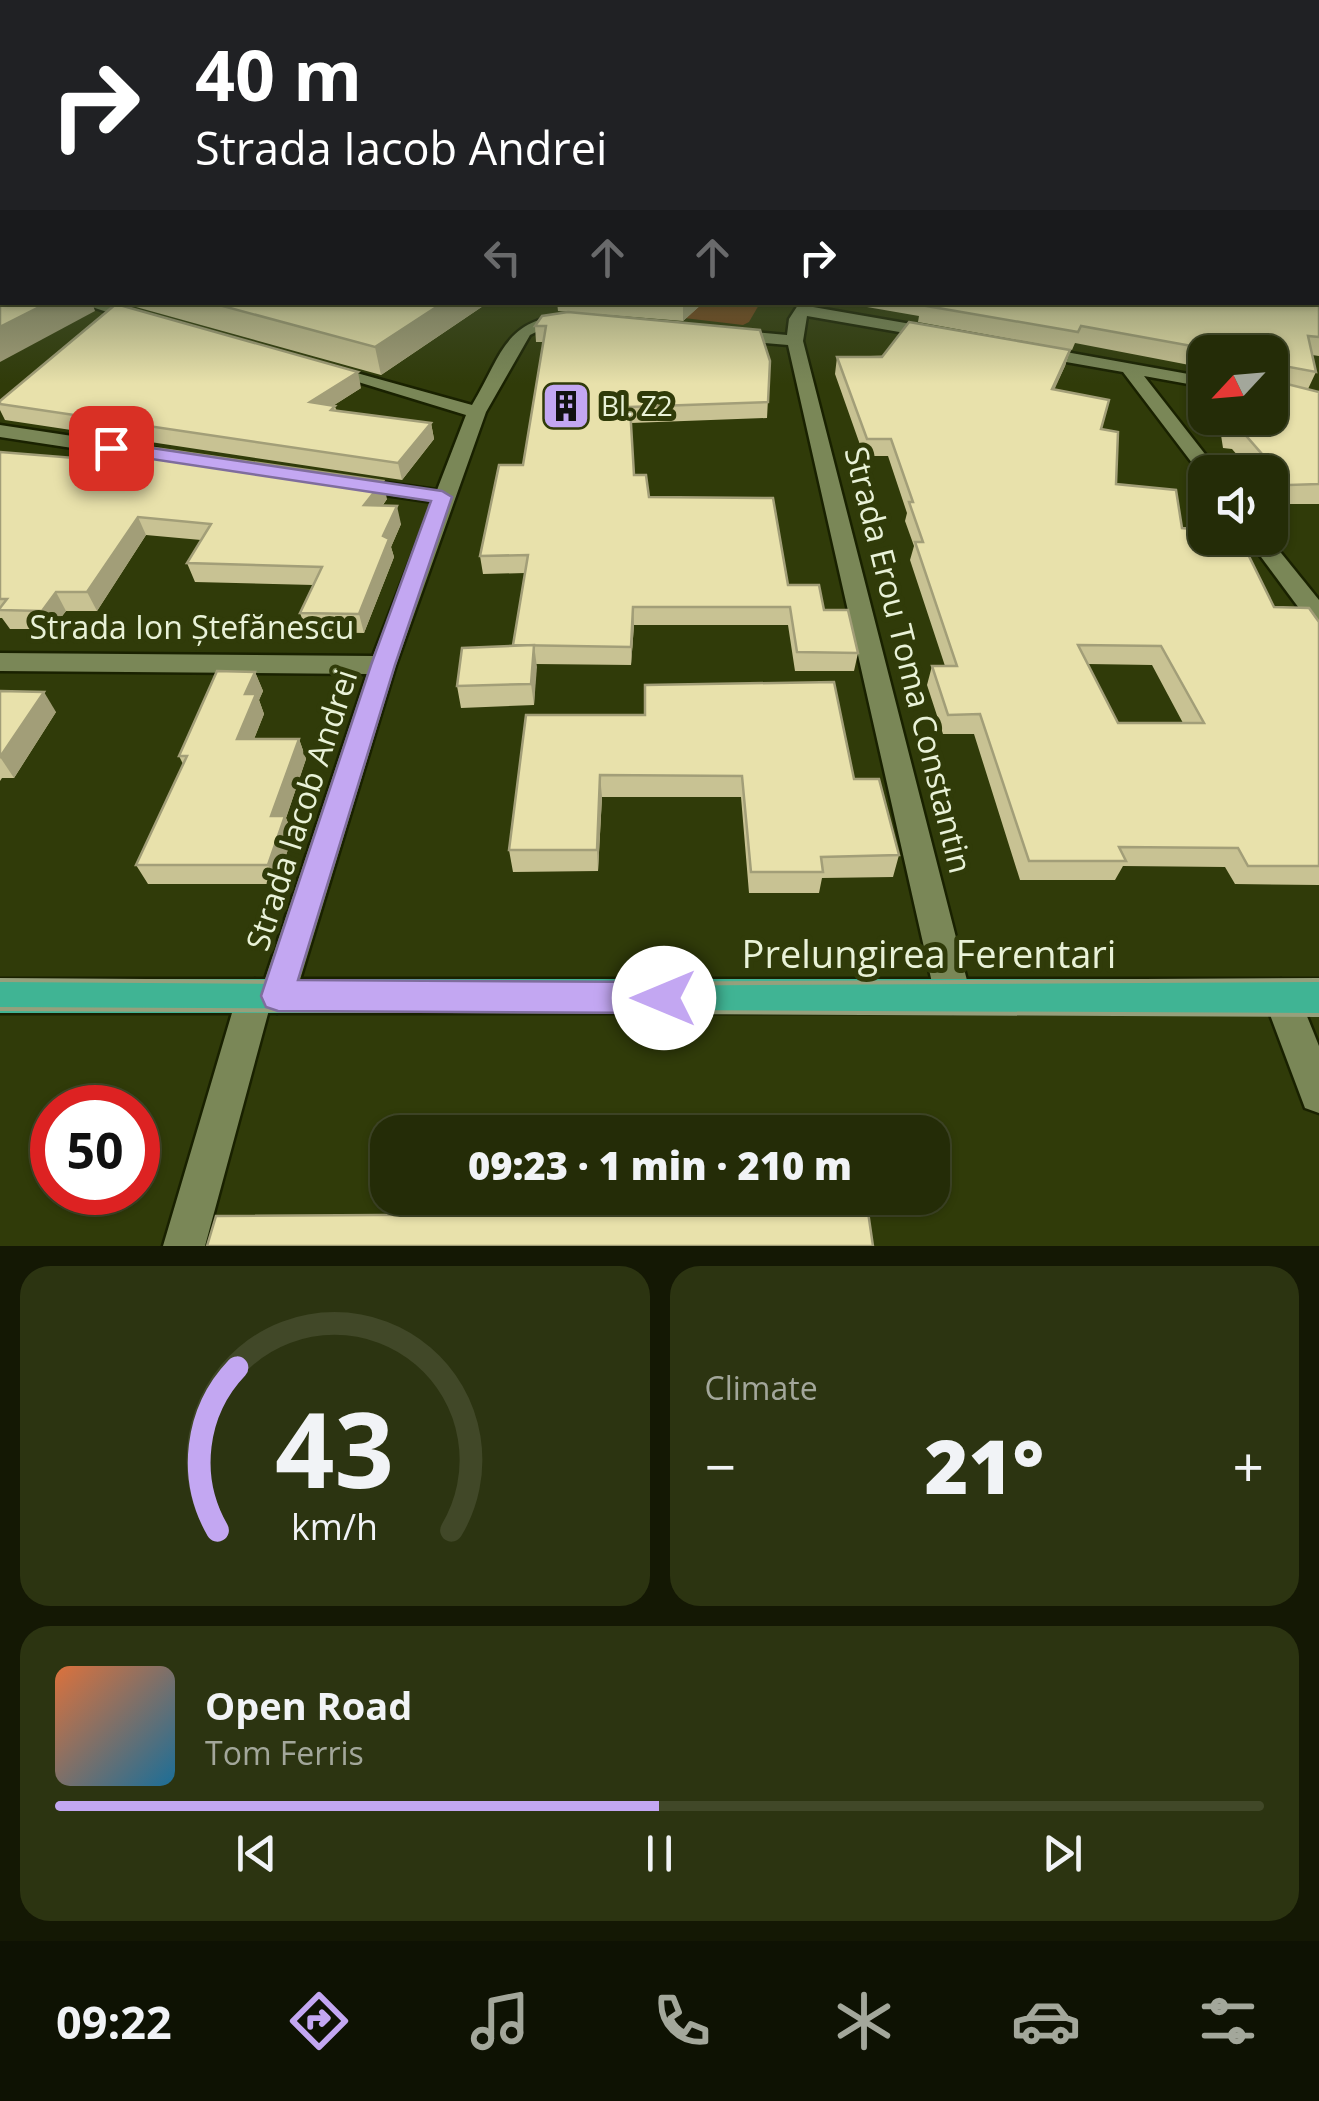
<!DOCTYPE html>
<meta charset="utf-8">
<style>
:root{--surface:#242c07;--page:#2c3411;--text:#f1f3f6;--muted:#a3a79b;--line:#414828;--accent:#c3a7f2}
body{margin:0;font-family:"Open Sans",sans-serif;background:var(--page);color:var(--text);height:100vh;display:flex;flex-direction:column;font-size:38px;white-space:nowrap}
*{box-sizing:border-box;margin:0}
p{font-size:32px;color:var(--muted)}
.icon{flex:none;width:55px;height:55px;fill:none;stroke:currentColor;stroke-width:2;stroke-linecap:round;stroke-linejoin:round}
.map{position:relative;height:1246px;overflow:hidden}
.side{display:flex;flex-direction:column;gap:20px;padding:20px;background:#141804;flex:1}
.side>*{flex:none}
.banner{position:absolute;left:0px;top:0px;width:1320px;height:305px;box-shadow:0 2px 8px #0004,0 0 0 2px var(--line);background:#202124;color:#fff;overflow:hidden}
.needle{width:65px;rotate:244deg}
.tools{position:absolute;left:1188px;top:335px;display:grid;gap:20px}
.tools a{display:grid;place-items:center;width:100px;height:100px;border-radius:20px;background:var(--surface);box-shadow:0 2px 8px #0004,0 0 0 2px var(--line);font-size:50px}
.speed{position:absolute;left:30px;top:1085px;display:flex;gap:20px;font-size:50px;font-weight:700;text-align:center}
.speed>*{display:grid;place-content:center;width:130px;height:130px;border-radius:50%;background:var(--surface);box-shadow:0 2px 8px #0004,0 0 0 2px var(--line);line-height:1}
.speed .limit{border:15px solid #d22;background:#fff;color:#111}
.pin{position:absolute;display:grid;place-items:center;width:85px;height:85px;color:#fff;margin:-42px;border-radius:20px;box-shadow:0 5px 15px #0006}
.me{position:absolute;width:110px;margin:-55px;rotate:270deg;stroke-linejoin:round;filter:drop-shadow(0 0 8px #0008)}
.turn{display:flex;align-items:center;gap:35px;height:210px;padding:0 30px;font-size:45px}
.turn .icon{width:130px;height:130px;stroke-width:2.5}
.turn b{display:block;font-size:70px;line-height:85px}
.lanes{display:flex;align-items:center;height:95px;padding:0 30px;background:#0003;justify-content:center;gap:50px;direction:ltr}
.lanes .off{opacity:.35}
.big{font-size:75px;font-weight:800;line-height:1.1}
.side .tile{flex:1;display:flex;flex-direction:column;justify-content:center;gap:15px;min-width:0;padding:0 35px;border-radius:30px;background:var(--page)}
.side .dial{align-items:center;gap:0}
.dial svg{height:260px;overflow:visible;fill:none;stroke:var(--line);stroke-width:7;stroke-linecap:round;text-anchor:middle}
.dial text{fill:var(--text);stroke:none}
.song{display:flex;align-items:center;gap:30px}
.cover{width:120px;height:120px;border-radius:15px;background:linear-gradient(135deg,hsl(20 70% 55%),hsl(200 70% 35%))}
.played{height:10px;border-radius:5px;background:linear-gradient(90deg,var(--accent) 50%,var(--line) 50%)}
.keys{display:flex;justify-content:space-around;direction:ltr}
.heat{display:flex;justify-content:space-between;align-items:center;font-size:55px;direction:ltr}
.side .tiles{flex:1;display:grid;gap:20px;grid-template-columns:1fr 1fr}
.tile:last-child{grid-column:span 2}
.trip{position:absolute;left:370px;top:1115px;width:580px;height:100px;border-radius:30px;background:var(--surface);box-shadow:0 2px 8px #0004,0 0 0 2px var(--line);font-weight:800;line-height:100px;text-align:center}
.menu{display:flex;height:160px;justify-content:space-around;align-items:center;background:#0e1203;color:var(--muted)}
.menu .icon{width:70px;height:70px}
.menu .selected{color:var(--accent)}
.menu b{font-size:45px;color:var(--text)}
.map>svg:first-child{display:block}
.green{fill:#76481c}
.lines{fill:none;stroke-linecap:round;stroke-linejoin:round}
.minor-casing{stroke:#192100;stroke-width:5}
.major-casing{stroke:#192100;stroke-width:5}
.minor{fill:#7a8757;fill-rule:evenodd}
.major{fill:#40b494;fill-rule:evenodd}
.tram{stroke:#96a07c;stroke-width:4}
.wall{fill:#c8c293;fill-rule:evenodd}
.shaded-wall{fill:#a29e78}
.building{fill:#e8e1ab;stroke:#a29e78;stroke-width:2.5;fill-rule:evenodd}
.route{fill:#c3a7f2;stroke:#7f6d9d;stroke-width:2.5}
.labels{text-anchor:middle;stroke-width:10;stroke-linejoin:round;paint-order:stroke}
.far-poi-label{font-size:28px;fill:#e9f2d8;stroke:#303b09;text-anchor:start}
.street-label{font-size:32px;fill:#e9f2d8;stroke:#303b09}
.near-street-label{font-size:38px;fill:#e9f2d8;stroke:#303b09}
</style>
<div class="map">
<svg width="1319" height="1246" viewBox="0 0 1319 1246">
<rect width="100%" height="100%" fill="#303b09"/>
<path class="green" d="M670,303h90l-11,19 -6,3 -59,-7z"/>
<g class="lines">
<g class="minor-casing">
<g id="minor">
<rect x="1318" y="254" width="1" height="8"/>
<path d="M77,302h27l44,16 -8,5z"/>
<path d="M800,302h16l-3,5 121,21 8,5 -8,5 -127,-22 -4,25 168,655 -5,12 -13,5 -13,-5 -5,-12 -147,-651 -57,-5 -8,-5 8,-5 56,5 2,-16z"/>
<path d="M571,314l8,5 -2,3 -29,4 -18,9 -44,77 -90,253 -101,331 -5,12 -13,5 -8,-3 -64,236h-42l74,-250 5,-12 13,-5 9,3 103,-308 -367,-3v-18l373,3 60,-154 -82,-12 -10,-6 10,-6 86,12 29,-75 -147,-45 9,-5 144,40c31,-52 32,-86 99,-91z"/>
<path d="M1038,347l167,30v10l-61,-11 75,96h-14v5l-3,-1 -79,-104 -91,-16 -3,-4z"/>
<path d="M0,425l158,24 10,6 -10,6 -158,-24z"/>
<path d="M1247,538h22l50,62v25l-9,-2z"/>
<path d="M1281,979l13,5 25,62v67l-14,-5 -42,-112 5,-12z"/>
</g>
</g>
<g class="major-casing">
<rect id="major" x="0" y="979" width="1319" height="34"/>
</g>
<use href="#minor" class="minor"/>
<use href="#major" class="major"/>
<g class="tram">
<path d="M0,980l590,4 729,-4"/>
<path d="M0,1009l1319,6"/>
</g>
</g>
<g class="wall">
<path d="M1318,269h1v87l-7,-1 4,17 -8,17 11,3v112h-40l-9,-10v-22h-18l-20,-23 -9,-1 -2,-13 -17,-4 1,-13h65v-66h-65v16l-130,-25 -3,7 -154,-28 1,-6 -52,-9 1,-5h450z"/>
<path d="M134,302h355l-108,73 -245,-68z"/>
<path d="M557,302h147l-21,19 -125,-10z"/>
<path d="M542,316l228,45 -3,57 -136,5 3,52 15,22 175,113 34,43 -4,18h-59l-7,-46h-154l-3,40 -95,-1 -2,41 -73,3 -4,-22 56,-40 12,-73 -42,1 -3,-18 43,-91 21,-123h-8l-1,-16z"/>
<path d="M1070,350l-5,16 -11,23 47,40 15,55 66,44 92,79 45,15v263l-84,-1 -10,-17 -102,-1 -8,14h-95l-46,-146h-31l-16,-49 5,-19h13l-35,-106 4,-14 -9,-25 2,-8 -19,-57h-24l-29,-82 2,-17zM1088,664l64,1 31,58h-65z"/>
<path d="M361,388l-27,17 3,6 94,12 3,16 -32,41 -397,-60 -5,-10v-9z"/>
<path d="M0,452l387,47 -4,6 18,19 -10,23 3,10 -30,76 -57,-1 -7,-19 13,-28 -118,-3 -8,-19 14,-23 -55,-5 -49,76h-31l-14,18h-42l-8,-11h-2z"/>
<path d="M255,672l8,19 -4,9 5,14 -10,25h45l7,20 -20,59 7,17 -17,49h-128l-12,-19 47,-101 -4,-8z"/>
<path d="M0,691l56,21 -42,66h-12l-2,3z"/>
<path d="M526,715l328,64 45,76 -6,22 -71,1 -3,15h-70l-8,-96h-139l-4,74 -85,1 -4,-22z"/>
</g>
<g class="shaded-wall">
<path d="M49,302h43l3,9 -95,51v-35z"/>
<path d="M444,302h45l-108,73 -6,-28z"/>
<path d="M683,302h21l-21,19z"/>
<path d="M1070,350l-5,16 -18,40 5,-17z"/>
<path d="M358,372l3,16 -47,30 -4,-16z"/>
<path d="M431,423l3,16 -32,41 -4,-17z"/>
<path d="M383,481l4,18 -18,24 -5,-18z"/>
<path d="M397,506l4,18 -10,23 3,10 -30,76 -5,-19 24,-78z"/>
<path d="M138,517l8,18 -49,76 -10,-19z"/>
<path d="M56,592l10,19 -14,18 -10,-18z"/>
<path d="M633,607l1,18 -3,40v-18z"/>
<path d="M534,645l3,22 -3,38 -3,-21z"/>
<path d="M255,672l8,19 -4,9 5,14 -18,45 -9,-20 8,-45z"/>
<path d="M44,692l12,20 -42,66 -14,-21z"/>
<path d="M299,739l7,20 -20,59 7,17 -17,49 -8,-19 3,-49z"/>
<path d="M600,775l2,22 -4,74 -1,-21z"/>
</g>
<g class="building">
<path d="M0,209h2v93h47l-49,25z"/>
<path d="M208,302h236l-69,45z"/>
<path d="M923,302h396v35l-11,-1 8,36 -37,-7 -4,4v12l44,11v92l-30,1 -48,-55 -9,-1 -2,-11h40v-66h-56v-2l-133,-24 -3,6 -157,-27z"/>
<path d="M116,304l242,68 -48,30 25,4 -4,4 100,13 -33,40 -398,-59v-3z"/>
<path d="M568,312l192,18 10,31 -2,41 -138,5 4,68h12l3,22 124,1 15,87h31l5,25h24l10,43 -61,-1 -7,-45h-157l-2,40 -118,-2 15,-90 -48,1 19,-91h24l23,-139h-11l7,-10z"/>
<path d="M909,322l161,28 -18,39 57,11 -8,29 17,3 -2,52 60,6 6,38 23,2v8h35l34,69 35,1 10,14v244h-71l-10,-18 -119,-1 7,14h-97l-49,-147 -32,1 -16,-49h25l-42,-124h8l-14,-40h4l-22,-63h-24l-30,-82h45zM1078,645l83,1 43,77h-86z"/>
<path d="M127,444l256,37 -19,24 33,1 -14,30 6,3 -30,75 -59,-1 22,-46 -135,-4 24,-39 -73,-7 -51,75h-31l-14,19 -42,-1v-2l7,-9h-7v-147l124,10z"/>
<path d="M534,645l-3,39 -74,2 5,-38z"/>
<path d="M217,671l38,1 -10,22h11l-19,45h62l-28,77h14l-17,49h-132l51,-109h-8z"/>
<path d="M834,682l20,97h25l20,76 -78,2 2,15h-72l-9,-96 -142,-1 -3,75h-88l17,-135h119v-30z"/>
<path d="M0,691l44,1 -44,65z"/>
<path d="M868,1212l5,34h-666l9,-30z"/>
</g>
<linearGradient id="sky" x2="0" y2="1"><stop stop-color="#1a2005"/><stop offset="0.54" stop-color="#48553e"/><stop offset="1" stop-color="#48553e" stop-opacity="0"/></linearGradient>
<rect width="1319" height="384" fill="url(#sky)"/>
<path class="route" d="M111,442l331,49 10,6 -57,168 -97,315 366,2 11,5 5,11 -5,11 -11,4 -386,-2 -12,-4 -5,-11 110,-331 60,-164 -326,-49v-8z"/>
<defs>
<g id="building-square" transform="scale(2.5)"><rect x="-9" y="-9" width="18" height="18" rx="4" fill="#c3a7f2" stroke="#303b09"/><path d="M-4-6H4V6H1V3H-1V6H-4ZM-2.5-4.3h1.7v1.8h-1.7ZM.8-4.3h1.7v1.8H.8ZM-2.5-1h1.7V.8h-1.7ZM.8-1h1.7V.8H.8Z" fill="#111"/></g>
</defs>
<g fill-rule="evenodd">
<use href="#building-square" x="566" y="406"/>
</g>
<g class="labels">
<g class="far-poi-label">
<text x="601" y="416">Bl. Z2</text>
</g>
<g class="street-label">
<text x="192" y="639">Strada Ion Ștefănescu</text>
<text transform="translate(908 660) rotate(76)" y="11">Strada Erou Toma Constantin</text>
<text transform="translate(302 810) rotate(-72)" y="11">Strada Iacob Andrei</text>
</g>
<g class="near-street-label">
<text x="929" y="968">Prelungirea Ferentari</text>
</g>
</g>
</svg>
<div class="tools">
<a><svg class="needle" viewBox="-14 -14 28 28"><path d="M0-13l5 13h-10z" fill="#e53935"/><path d="M0 13l5-13h-10z" fill="#a3a79b"/></svg></a>
<a><svg class="icon" aria-label="sound" viewBox="0 0 24 24"><path d="M4 9h4l5-4v14l-5-4H4zM17 9q2 3 0 6"/></svg></a>
</div>
<div class="speed"><div class="limit">50</div></div>
<div class="pin" style="left:111px;top:448px;background:#d93025"><svg class="icon" aria-label="arrive" viewBox="0 0 24 24"><path d="M6 21V4h12l-3 4 3 4H6"/></svg></div>
<svg class="me" style="left:664px;top:998px" viewBox="-20 -20 40 40"><circle r="19" fill="#fff"/><path d="M0-13L10 11 0 6-10 11z" fill="#c3a7f2"/></svg>
<div class="trip">09:23 · 1 min · 210 m</div>
<div class="banner">
<div class="turn"><svg class="icon" aria-label="right" viewBox="0 0 24 24"><path d="M7 20v-9h11M14 6l5 5-5 5"/></svg><div><b>40 m</b>Strada Iacob Andrei</div></div>
<div class="lanes"><svg class="icon off" aria-label="left" viewBox="0 0 24 24"><path d="M17 20v-9H6M10 6l-5 5 5 5"/></svg><svg class="icon off" aria-label="ahead" viewBox="0 0 24 24"><path d="M12 20V5M6 11l6-6 6 6"/></svg><svg class="icon off" aria-label="ahead" viewBox="0 0 24 24"><path d="M12 20V5M6 11l6-6 6 6"/></svg><svg class="icon" aria-label="right" viewBox="0 0 24 24"><path d="M7 20v-9h11M14 6l5 5-5 5"/></svg></div>
</div>
</div>
<section class="side">
<div class="tiles">
<div class="tile dial"><svg viewBox="0 0 100 80">
<path d="M14 69A42 42 0 1 1 86 69"/>
<path d="M14 69A42 42 0 0 1 20 19" stroke="#c3a7f2"/>
<text x="50" y="56" font-size="32" font-weight="700">43</text>
<text x="50" y="72" font-size="11">km/h</text>
</svg></div>
<div class="tile"><p>Climate</p>
<div class="heat"><a>−</a><b class="big">21°</b><a>+</a></div>
</div>
<div class="tile">
<div class="song"><i class="cover"></i><div><b>Open Road</b><p>Tom Ferris</p></div></div>
<div class="played"></div>
<div class="keys"><svg class="icon" aria-label="previous" viewBox="0 0 24 24"><path d="M18 5L8 12l10 7zM5 5v14"/></svg><svg class="icon" aria-label="pause" viewBox="0 0 24 24"><path d="M8 5v14M16 5v14"/></svg><svg class="icon" aria-label="next" viewBox="0 0 24 24"><path d="M6 5l10 7-10 7zM19 5v14"/></svg></div>
</div>
</div>
</section>
<nav class="menu">
<b>09:22</b>
<svg class="icon selected" aria-label="directions" viewBox="0 0 24 24"><path d="M12 3l9 9-9 9-9-9zM9 14v-3h6M13 9l2 2-2 2"/></svg>
<svg class="icon" aria-label="music" viewBox="0 0 24 24"><path d="M9 18V5l10-2v13"/><circle cx="6" cy="18" r="3"/><circle cx="16" cy="16" r="3"/></svg>
<svg class="icon" aria-label="phone" viewBox="0 0 24 24"><path d="M5 4h4l2 5-3 2q2 4 5 5l2-3 5 2v4C11 20 4 13 5 4z"/></svg>
<svg class="icon" aria-label="climate" viewBox="0 0 24 24"><path d="M12 3v18M4 7l16 10M4 17L20 7"/></svg>
<svg class="icon" aria-label="car" viewBox="0 0 24 24"><path d="M5 17H2v-5l4-1 3-4h7l3 4 3 1v5h-3M9 17h6M6 11h13"/><circle cx="7" cy="17" r="2"/><circle cx="17" cy="17" r="2"/></svg>
<svg class="icon" aria-label="filters" viewBox="0 0 24 24"><path d="M4 7h16M4 17h16"/><circle cx="9" cy="7" r="2"/><circle cx="15" cy="17" r="2"/></svg>
</nav>
